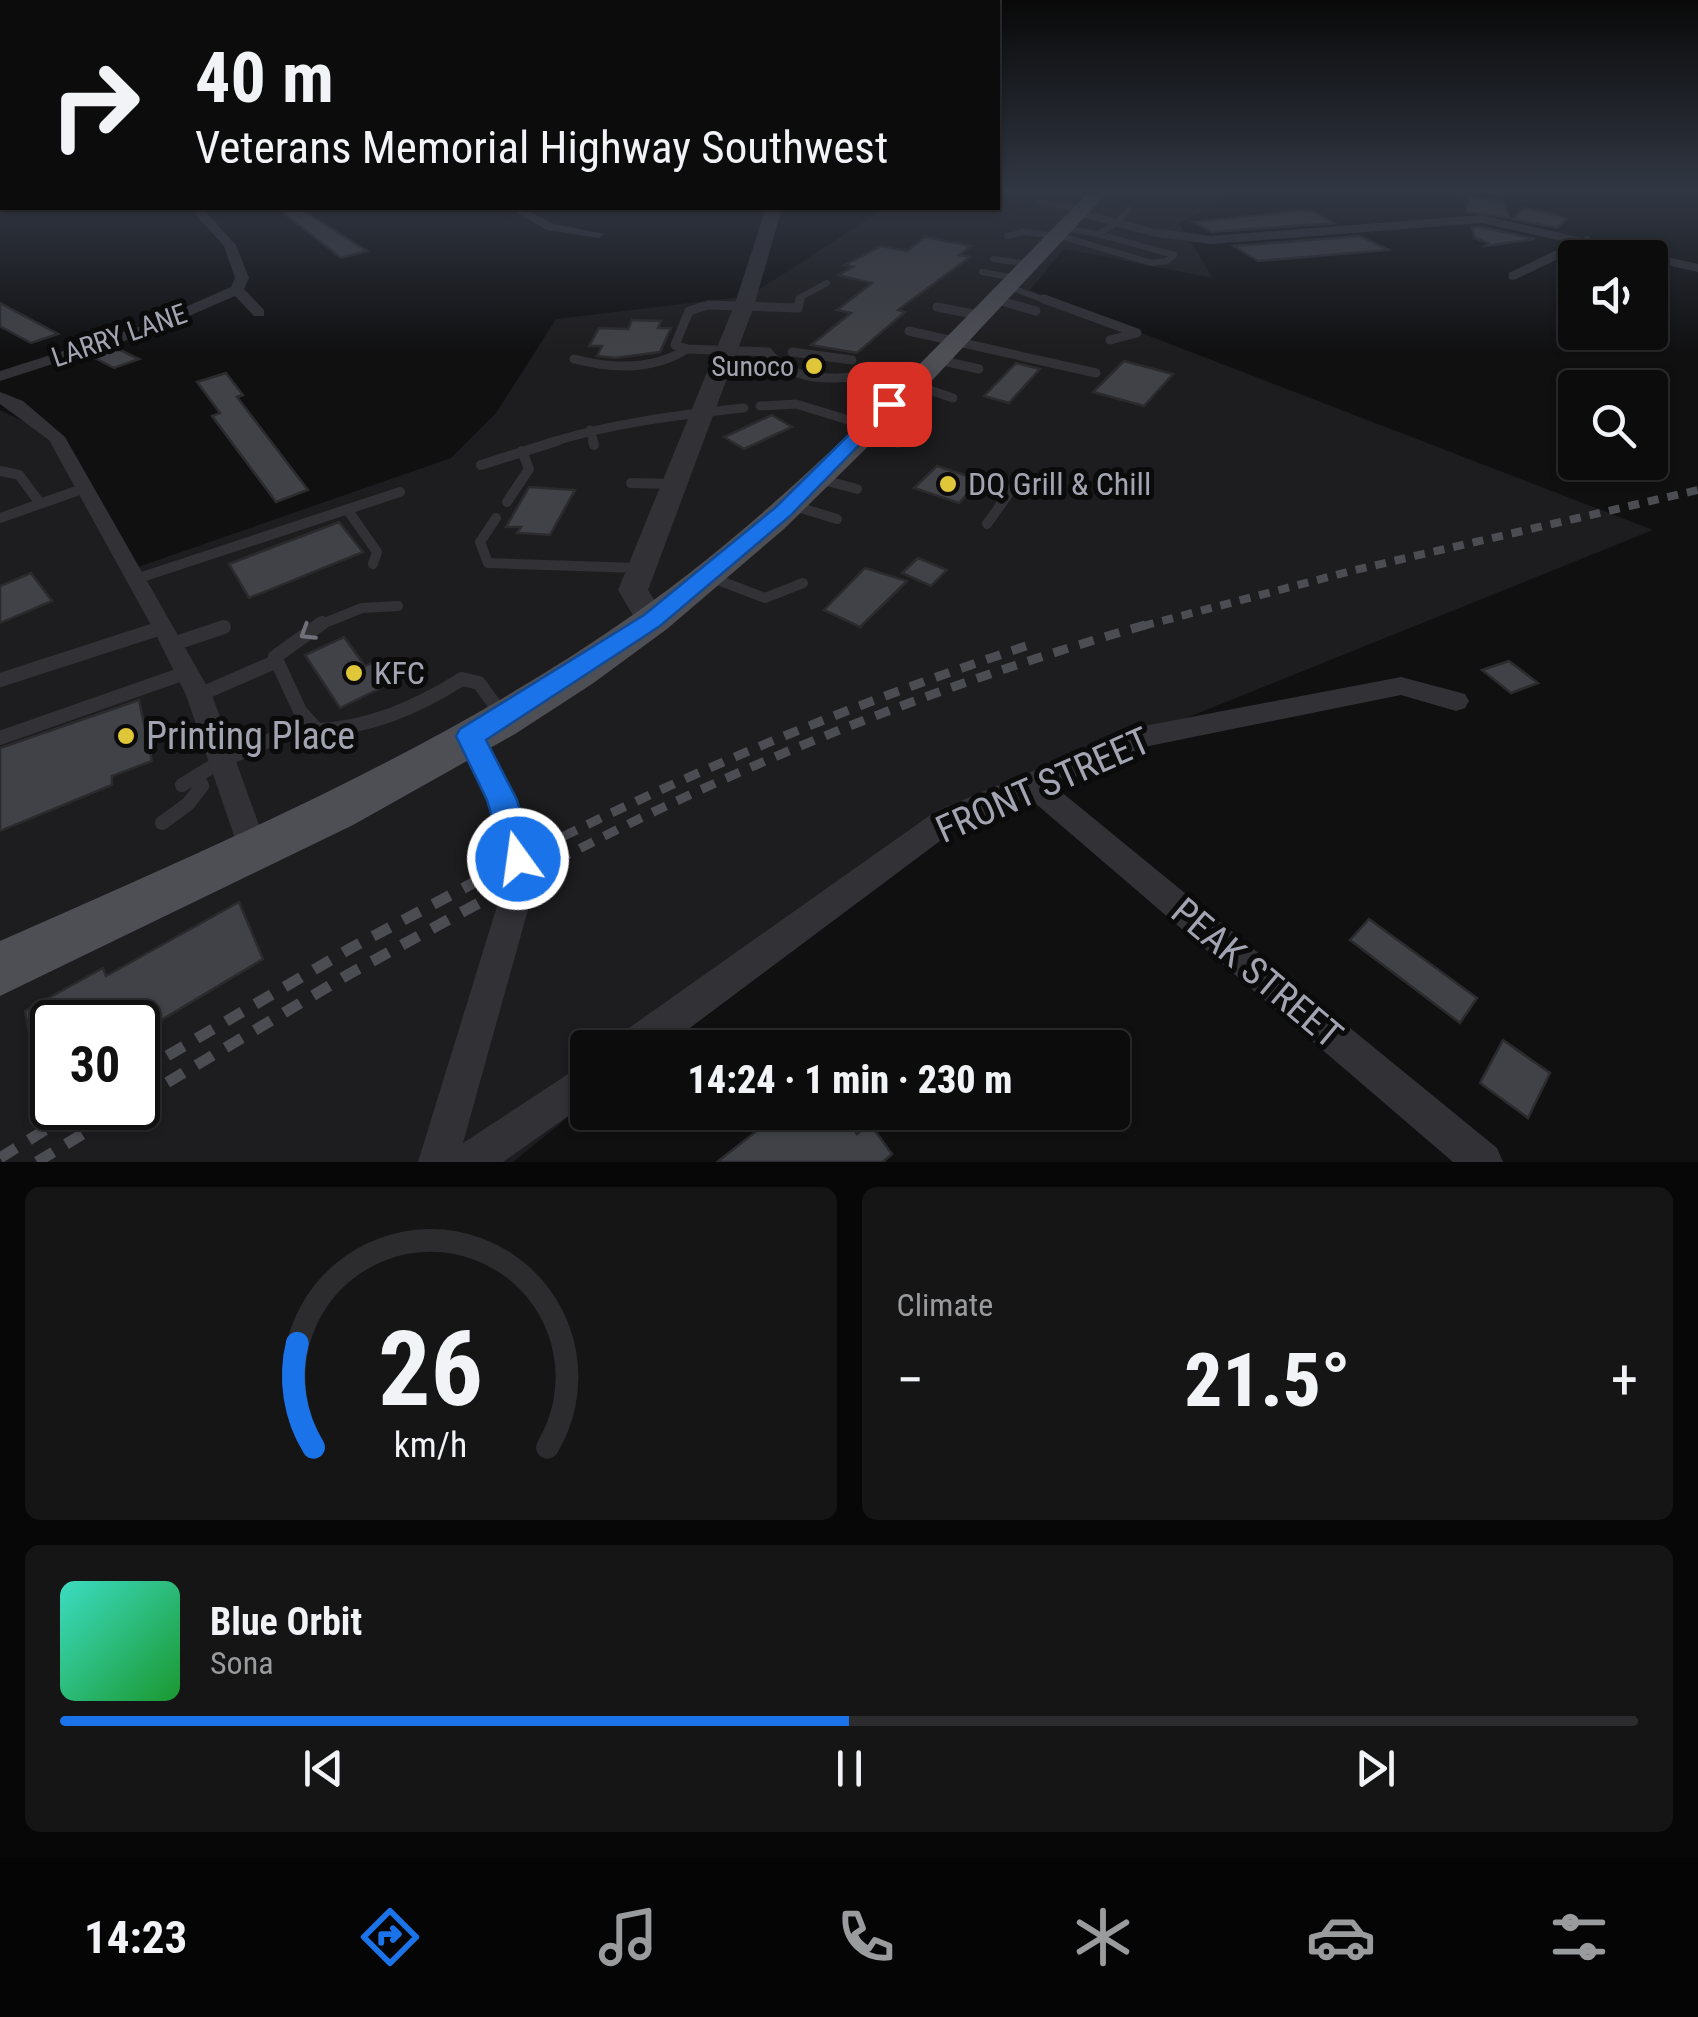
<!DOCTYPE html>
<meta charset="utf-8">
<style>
:root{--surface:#0c0c0d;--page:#151516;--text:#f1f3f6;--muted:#9a9b9d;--line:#2c2c2e;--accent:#1a73e8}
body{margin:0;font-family:"Roboto Condensed",sans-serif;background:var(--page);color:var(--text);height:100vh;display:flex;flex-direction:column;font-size:38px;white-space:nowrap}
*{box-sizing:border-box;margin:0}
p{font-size:32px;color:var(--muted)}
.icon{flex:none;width:55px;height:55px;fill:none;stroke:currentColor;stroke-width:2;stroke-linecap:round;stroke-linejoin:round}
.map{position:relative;height:1162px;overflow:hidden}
.drawer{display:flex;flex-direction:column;gap:25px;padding:25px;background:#070707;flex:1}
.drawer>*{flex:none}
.guide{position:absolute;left:0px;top:0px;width:1000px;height:210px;box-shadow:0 2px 8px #0004,0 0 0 2px var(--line);background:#0c0c0d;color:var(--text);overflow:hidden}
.fabs{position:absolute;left:1558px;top:240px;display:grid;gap:20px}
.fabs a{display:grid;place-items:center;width:110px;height:110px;border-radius:10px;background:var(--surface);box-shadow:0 2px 8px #0004,0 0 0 2px var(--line);font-size:50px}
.speed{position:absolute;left:30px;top:1000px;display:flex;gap:20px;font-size:50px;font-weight:700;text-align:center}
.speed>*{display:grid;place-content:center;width:130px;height:130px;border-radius:50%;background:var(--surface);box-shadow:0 2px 8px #0004,0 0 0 2px var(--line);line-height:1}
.speed .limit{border:5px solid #111;border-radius:15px;background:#fff;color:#111}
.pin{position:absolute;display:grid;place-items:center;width:85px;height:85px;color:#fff;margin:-42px;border-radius:20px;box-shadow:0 5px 15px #0006}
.me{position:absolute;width:110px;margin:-55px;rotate:346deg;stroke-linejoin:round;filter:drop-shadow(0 0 8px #0008)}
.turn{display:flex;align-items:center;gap:35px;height:210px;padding:0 30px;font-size:45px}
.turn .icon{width:130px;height:130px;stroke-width:2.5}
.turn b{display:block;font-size:70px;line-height:85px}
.big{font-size:75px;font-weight:800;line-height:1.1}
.drawer .tile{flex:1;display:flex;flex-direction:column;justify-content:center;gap:15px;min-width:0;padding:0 35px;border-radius:15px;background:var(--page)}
.drawer .dial{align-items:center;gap:0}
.dial svg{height:260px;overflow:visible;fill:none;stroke:var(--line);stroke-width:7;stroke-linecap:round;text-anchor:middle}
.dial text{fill:var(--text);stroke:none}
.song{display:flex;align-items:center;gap:30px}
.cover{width:120px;height:120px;border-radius:15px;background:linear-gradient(135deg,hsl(170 70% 55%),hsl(130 70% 35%))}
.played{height:10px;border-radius:5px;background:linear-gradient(90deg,var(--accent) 50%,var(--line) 50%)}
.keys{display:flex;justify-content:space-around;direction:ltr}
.heat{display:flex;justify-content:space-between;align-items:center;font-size:55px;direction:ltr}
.drawer .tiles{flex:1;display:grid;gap:25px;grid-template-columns:1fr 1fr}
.tile:last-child{grid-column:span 2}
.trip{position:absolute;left:570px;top:1030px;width:560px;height:100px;border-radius:10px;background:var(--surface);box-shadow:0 2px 8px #0004,0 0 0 2px var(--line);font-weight:800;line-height:100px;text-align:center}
.dock{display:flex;height:160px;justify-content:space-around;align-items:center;background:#050505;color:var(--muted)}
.dock .icon{width:70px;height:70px}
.dock .on{color:var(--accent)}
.dock b{font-size:45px;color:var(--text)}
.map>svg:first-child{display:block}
.built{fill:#1d1c1e;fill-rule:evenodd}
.building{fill:#414247;stroke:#2b2a2d;stroke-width:2.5}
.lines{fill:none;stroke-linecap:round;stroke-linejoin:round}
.service-far3{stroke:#323136;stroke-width:6}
.service-far2{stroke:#323136;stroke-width:9}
.service-far1{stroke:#323136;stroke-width:10}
.service{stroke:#323136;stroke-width:14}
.minor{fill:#323136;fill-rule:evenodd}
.tertiary{fill:#323136;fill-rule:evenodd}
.primary{fill:#4e4e55;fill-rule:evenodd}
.rail-far2{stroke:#4c4d53;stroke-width:8;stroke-dasharray:11 9;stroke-linecap:butt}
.rail-far1{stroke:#4c4d53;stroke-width:9;stroke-dasharray:15 12;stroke-linecap:butt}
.rail{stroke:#4c4d53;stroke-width:11;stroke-dasharray:19 15;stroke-linecap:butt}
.oneway{stroke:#70707a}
.route{fill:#1a73e8;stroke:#114b97;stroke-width:2.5}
.poi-dot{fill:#e0c639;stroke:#0b0b0c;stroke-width:4}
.labels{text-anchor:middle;stroke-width:10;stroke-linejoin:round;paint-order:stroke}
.far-street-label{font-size:28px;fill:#a2a4b1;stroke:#0b0b0c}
.far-poi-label{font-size:28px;fill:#a2a4b1;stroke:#0b0b0c;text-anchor:end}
.poi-label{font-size:32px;fill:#a2a4b1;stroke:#0b0b0c;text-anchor:start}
.near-poi-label{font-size:38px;fill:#a2a4b1;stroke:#0b0b0c;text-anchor:start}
.near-street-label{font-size:38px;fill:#a2a4b1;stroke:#0b0b0c}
</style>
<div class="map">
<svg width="1698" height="1162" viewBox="0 0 1698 1162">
<rect width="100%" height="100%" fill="#101011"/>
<path class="built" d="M998,191h239l-58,32 34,55 -149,-29 -34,41 623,240 -660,266 -339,251 -66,1 -1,54 -74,60h-513v-752l50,24 85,134 316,-110 45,-45 60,-94 193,-23 136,-88h113zM52,1022h86v86h-86z"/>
<g class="building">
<path d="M1467,197l36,4 7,17 -43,-6 -3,-11h4z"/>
<path d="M289,208h10l68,43 -26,7 -56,-44z"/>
<path d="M1524,208l34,7 8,4 -9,9 -44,-9z"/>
<path d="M1298,211l15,1 21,11 -123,9 -17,-10z"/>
<path d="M1472,227h9l54,12 -50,7 3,-3 -13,-5z"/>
<path d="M1360,236l28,14 -130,11 -24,-15z"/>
<path d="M925,237l46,9 -12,9 11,2 -72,53 7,2 -48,41 -46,-8 40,-32 -14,-3 35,-27 -34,-8 15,-8 -8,-2 36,-19 26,5z"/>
<path d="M0,303l58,31 -27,9 -31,-17z"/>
<path d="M632,320l29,1 -3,7h13l-11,24 -44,6 -19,-2 5,-10h-13l10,-18 29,1z"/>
<path d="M116,348l23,11 -25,9 -23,-12z"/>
<path d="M1124,361l49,13 -29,32 -51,-14z"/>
<path d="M1016,363l24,6 -31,34 -25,-7z"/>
<path d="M226,373l17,22 -6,2 71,93 -32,12 -64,-86 8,-3 -23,-31z"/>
<path d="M772,415l20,12 -48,22 -20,-12z"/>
<path d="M937,466l43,14 -21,23 -45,-15z"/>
<path d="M529,487l46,3 -25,45 -33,-2 4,-6h-15z"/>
<path d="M339,522l24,30 -114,46 -20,-34z"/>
<path d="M918,558l29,12 -16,16 -29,-13z"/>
<path d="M865,568l42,13 -47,46 -36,-17z"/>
<path d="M31,573l21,28 -52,22v-37z"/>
<path d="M344,637l21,29 15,-7 17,21 -57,28 -35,-53z"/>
<path d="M1509,661l29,22 -27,10 -29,-23z"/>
<path d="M139,700l13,61 -40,15v9l-112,46v-83z"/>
<path d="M239,902l24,57 -125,75v-12h-86v83l-9,1 -18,-95 78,-43 3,8z"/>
<path d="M1369,919l108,79 -17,25 -110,-83z"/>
<path d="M1503,1040l47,33 -22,45 -48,-35z"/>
<path d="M781,1112h61l15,22 13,-10 22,30 -9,8h-166z"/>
</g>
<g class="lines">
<g class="service-far3">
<path d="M1038,202l44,7"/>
<path d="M1064,228l34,6 20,-12 11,-13"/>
<path d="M1098,234l76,21"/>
<path d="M1057,235l95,28 15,-2 7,-6"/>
<path d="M1007,236l16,-4 33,4"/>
<path d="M993,259l35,5"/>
<path d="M982,272l33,6"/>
<path d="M1007,286l43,16"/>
<path d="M993,299l10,3"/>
<path d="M800,302l1,-5 26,-14"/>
</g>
<g class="service-far2">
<path d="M800,299l-2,9 -90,-3 -19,6 -14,34 12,4 81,3c28,35 72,26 112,22"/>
<path d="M994,299l42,12"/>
<path d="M1044,299l93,34 -27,7"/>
<path d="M937,307l41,8"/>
<path d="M909,331l187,42"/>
<path d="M792,352l60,8"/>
<path d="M574,359c38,10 78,12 113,-10"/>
<path d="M939,360l40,9"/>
<path d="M877,372l76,26"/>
<path d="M760,406l36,-2 72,22"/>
<path d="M590,430l4,13"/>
<path d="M864,432l34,11"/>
<path d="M549,443c64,-20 128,-28 195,-35"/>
</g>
<g class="service-far1">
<path d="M593,441l1,4"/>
<path d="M891,441l7,2"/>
<path d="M481,465l76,-24"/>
<path d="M0,471l19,4 21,28"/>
<path d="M820,479l37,10"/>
<path d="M631,483l43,1"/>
<path d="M507,502l22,-33 -7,-18"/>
<path d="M794,506l43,13"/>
<path d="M347,509l30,43 -4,12"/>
<path d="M0,518l85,-30"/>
<path d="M496,518l-16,24 8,21 150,5"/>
<path d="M987,524l32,-45"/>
<path d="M710,577l55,21 38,-15"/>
<path d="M136,579l264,-87"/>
<path d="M317,626l45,-18 36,-2"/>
</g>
<g class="service">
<path d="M322,623l-47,34 25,54 17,19c53,-2 100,-23 145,-51l17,4 23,32"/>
<path d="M173,644l51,-17"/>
<path d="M0,680l164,-53"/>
<path d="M199,695l78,-34"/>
<path d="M0,738l188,-66"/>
<path d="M182,785l41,-25 88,-37"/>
<path d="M162,823l26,-19 14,-18 -5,-10"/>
</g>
<g class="minor">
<path d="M190,208h12l34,37 13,33 -5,11 20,21v6h-10l-19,-20 -83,36 -152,49v-10l142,-45 89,-39 4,-9 -11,-32z"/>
<path d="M509,208h14l31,16 51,10 -6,4 -52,-8z"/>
<path d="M1078,209l74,19 59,8 270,-21 101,23 6,-2 6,5 104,23v8l-48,-11v-3l-65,-12 -71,34 -5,-1v-6l62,-30 -90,-20 -270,21 -59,-8 -78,-21 -2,-2z"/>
<path d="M0,392l23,9 42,36 147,258 56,155 -4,9 -11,4 -11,-4 -56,-164 -34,-68 -103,-187 -49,-36z"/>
<path d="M1401,677l64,17 4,7 -4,7 -9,3 -55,-16 -257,52 -90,39 443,362 6,14h-50l-425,-365 -72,32 -293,219h-49l5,-13 317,-224 203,-84z"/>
<path d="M470,726l10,3 36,71 17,59 -4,47 -66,237 125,-82v41l-85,60h-85l79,-256 6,-47 -15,-59 -32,-64 4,-7z"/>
</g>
<path class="tertiary" d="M766,208h16l-28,98 -106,284 20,31 -5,8 -11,3 -11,-3 -23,-39 116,-284z"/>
<path class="primary" d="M1090,191h19l-214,229 -111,109 -117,100 -75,55 -77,50 -162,91 -353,171v-55c219,-97 440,-190 637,-329 168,-119 308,-276 453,-421z"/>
<path class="rail-far2" d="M1143,626l212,-56 343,-80"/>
<g class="rail-far1">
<path d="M515,861c166,-86 337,-157 514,-216"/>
<path d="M556,861c190,-100 390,-179 596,-238"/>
</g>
<g class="rail">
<path d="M138,1073l213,-125 169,-90"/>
<path d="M138,1100l211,-126 212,-116"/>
<path d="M0,1158l80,-50"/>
<path d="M37,1162l88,-54"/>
</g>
</g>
<defs><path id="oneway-chevron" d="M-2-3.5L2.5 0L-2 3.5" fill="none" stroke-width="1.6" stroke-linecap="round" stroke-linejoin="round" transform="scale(2.5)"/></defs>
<use class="oneway" href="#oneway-chevron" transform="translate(307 633) rotate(148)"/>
<linearGradient id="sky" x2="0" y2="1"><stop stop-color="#090909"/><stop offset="0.54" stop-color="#313743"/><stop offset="1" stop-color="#313743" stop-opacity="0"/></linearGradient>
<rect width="1698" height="353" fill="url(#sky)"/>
<path class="route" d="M889,399l9,5 -3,4 -105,108 -130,110 -174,114 31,60 16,59 -4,9 -11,4 -11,-4 -20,-68 -31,-64 4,-7 184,-114 132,-108 107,-106z"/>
<g class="poi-dot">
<circle cx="814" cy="366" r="10"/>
<circle cx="948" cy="484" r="10"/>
<circle cx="354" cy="673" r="10"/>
<circle cx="126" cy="736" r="10"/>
</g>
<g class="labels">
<g class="far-street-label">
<text transform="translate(119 335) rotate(-19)" y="10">LARRY LANE</text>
</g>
<g class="far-poi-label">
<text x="794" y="376">Sunoco</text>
</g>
<g class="poi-label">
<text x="968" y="495">DQ Grill &amp; Chill</text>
<text x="374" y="684">KFC</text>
</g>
<g class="near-poi-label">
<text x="146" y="749">Printing Place</text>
</g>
<g class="near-street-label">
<text transform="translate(1043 785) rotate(-24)" y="13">FRONT STREET</text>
<text transform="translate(1257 973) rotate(40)" y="13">PEAK STREET</text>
</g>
</g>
</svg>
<div class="fabs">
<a><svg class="icon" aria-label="sound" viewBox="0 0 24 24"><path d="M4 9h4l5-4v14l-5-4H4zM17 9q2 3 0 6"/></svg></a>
<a><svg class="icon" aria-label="search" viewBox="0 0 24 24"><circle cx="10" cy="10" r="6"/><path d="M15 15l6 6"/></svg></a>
</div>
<div class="speed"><div class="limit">30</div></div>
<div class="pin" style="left:889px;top:404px;background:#d93025"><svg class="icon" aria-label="arrive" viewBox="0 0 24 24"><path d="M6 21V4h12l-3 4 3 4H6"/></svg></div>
<svg class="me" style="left:518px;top:859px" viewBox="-20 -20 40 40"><circle r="17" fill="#1a73e8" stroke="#fff" stroke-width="3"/><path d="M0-11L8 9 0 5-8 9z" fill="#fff"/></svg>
<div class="trip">14:24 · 1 min · 230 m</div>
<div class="guide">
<div class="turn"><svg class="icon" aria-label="right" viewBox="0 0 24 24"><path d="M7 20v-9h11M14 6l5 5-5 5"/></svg><div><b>40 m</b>Veterans Memorial Highway Southwest</div></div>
</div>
</div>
<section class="drawer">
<div class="tiles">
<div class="tile dial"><svg viewBox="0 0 100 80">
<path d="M14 69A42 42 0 1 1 86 69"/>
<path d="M14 69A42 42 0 0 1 9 37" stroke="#1a73e8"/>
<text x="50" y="56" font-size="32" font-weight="700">26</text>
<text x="50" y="72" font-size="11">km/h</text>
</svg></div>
<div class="tile"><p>Climate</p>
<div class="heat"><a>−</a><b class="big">21.5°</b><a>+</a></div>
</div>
<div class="tile">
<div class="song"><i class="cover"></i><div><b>Blue Orbit</b><p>Sona</p></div></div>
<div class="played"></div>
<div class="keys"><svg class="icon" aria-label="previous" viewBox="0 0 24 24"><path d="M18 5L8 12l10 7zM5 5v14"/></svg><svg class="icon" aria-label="pause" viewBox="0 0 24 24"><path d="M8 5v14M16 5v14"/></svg><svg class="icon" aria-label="next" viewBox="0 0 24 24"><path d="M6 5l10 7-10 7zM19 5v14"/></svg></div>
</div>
</div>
</section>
<nav class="dock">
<b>14:23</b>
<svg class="icon on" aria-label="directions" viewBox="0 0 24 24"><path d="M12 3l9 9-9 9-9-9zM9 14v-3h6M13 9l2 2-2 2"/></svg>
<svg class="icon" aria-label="music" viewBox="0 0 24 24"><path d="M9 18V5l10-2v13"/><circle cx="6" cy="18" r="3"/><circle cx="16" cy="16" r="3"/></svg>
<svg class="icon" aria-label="phone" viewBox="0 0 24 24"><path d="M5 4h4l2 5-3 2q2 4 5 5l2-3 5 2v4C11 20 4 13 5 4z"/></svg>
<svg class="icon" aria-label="climate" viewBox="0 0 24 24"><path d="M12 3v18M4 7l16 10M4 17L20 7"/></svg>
<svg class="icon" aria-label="car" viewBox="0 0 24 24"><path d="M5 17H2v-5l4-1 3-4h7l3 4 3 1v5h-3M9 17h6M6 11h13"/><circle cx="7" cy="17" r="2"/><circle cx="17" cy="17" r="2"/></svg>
<svg class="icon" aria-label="filters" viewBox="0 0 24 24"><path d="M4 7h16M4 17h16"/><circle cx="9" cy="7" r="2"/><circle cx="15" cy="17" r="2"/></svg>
</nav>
